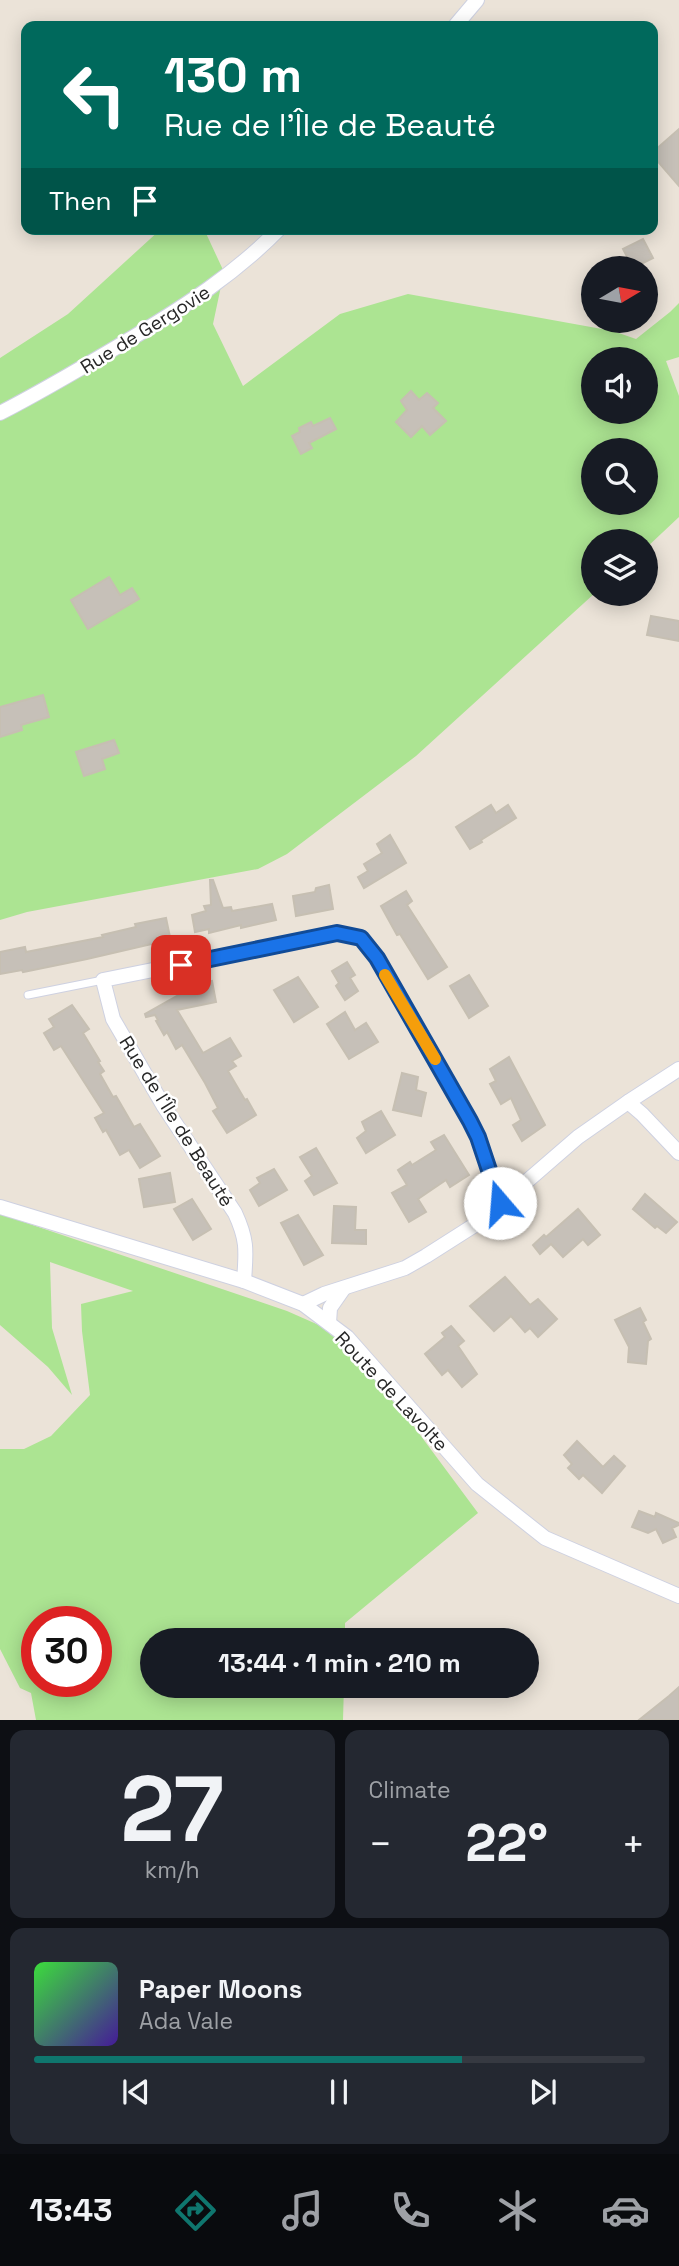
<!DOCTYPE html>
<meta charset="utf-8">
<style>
:root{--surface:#171b24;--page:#242831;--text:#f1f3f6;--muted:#9ea1a6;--line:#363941;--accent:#0f766e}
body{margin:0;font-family:"Space Grotesk",sans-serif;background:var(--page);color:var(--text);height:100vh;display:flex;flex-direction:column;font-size:26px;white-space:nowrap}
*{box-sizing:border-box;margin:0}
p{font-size:23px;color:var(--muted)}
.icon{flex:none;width:38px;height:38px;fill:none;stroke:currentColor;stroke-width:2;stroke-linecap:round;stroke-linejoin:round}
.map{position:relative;height:1720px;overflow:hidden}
.side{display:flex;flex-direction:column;gap:10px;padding:10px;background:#0d0f14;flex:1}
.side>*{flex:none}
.hud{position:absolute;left:21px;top:21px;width:637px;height:214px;border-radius:14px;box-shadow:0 4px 18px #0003;background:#00695c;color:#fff;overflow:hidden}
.needle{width:46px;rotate:80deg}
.buttons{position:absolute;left:581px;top:256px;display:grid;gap:14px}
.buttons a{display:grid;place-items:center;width:77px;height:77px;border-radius:50%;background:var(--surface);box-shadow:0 4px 18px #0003;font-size:35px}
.speed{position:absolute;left:21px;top:1606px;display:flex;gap:14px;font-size:35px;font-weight:700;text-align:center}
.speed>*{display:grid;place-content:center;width:91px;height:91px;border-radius:50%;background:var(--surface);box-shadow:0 4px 18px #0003;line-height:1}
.speed .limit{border:10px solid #d22;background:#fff;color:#111}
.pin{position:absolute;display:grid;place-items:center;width:60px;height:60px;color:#fff;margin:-30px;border-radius:14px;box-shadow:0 4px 10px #0006}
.me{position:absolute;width:77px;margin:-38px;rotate:342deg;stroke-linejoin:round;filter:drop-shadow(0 0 5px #0008)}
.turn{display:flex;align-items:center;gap:24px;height:147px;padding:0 28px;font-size:32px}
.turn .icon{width:91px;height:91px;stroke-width:2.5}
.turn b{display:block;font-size:49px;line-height:60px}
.then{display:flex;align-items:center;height:66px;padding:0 28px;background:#0003;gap:14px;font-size:26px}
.big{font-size:52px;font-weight:700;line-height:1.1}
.side .widget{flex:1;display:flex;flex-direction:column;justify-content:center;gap:10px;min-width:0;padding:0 24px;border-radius:14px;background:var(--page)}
.side .dial{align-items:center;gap:0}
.dial b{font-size:91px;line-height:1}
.song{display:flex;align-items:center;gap:21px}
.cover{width:84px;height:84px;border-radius:10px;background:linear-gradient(135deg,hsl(120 70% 55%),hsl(260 70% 35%))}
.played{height:7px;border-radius:4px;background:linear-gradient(90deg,var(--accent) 70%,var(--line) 70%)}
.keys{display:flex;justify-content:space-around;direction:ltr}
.heat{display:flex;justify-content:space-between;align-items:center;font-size:38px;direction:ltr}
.side .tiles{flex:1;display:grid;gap:10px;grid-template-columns:1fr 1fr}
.widget:last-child{grid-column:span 2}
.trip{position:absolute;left:140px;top:1628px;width:399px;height:70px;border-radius:35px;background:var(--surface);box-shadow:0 4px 18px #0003;font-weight:700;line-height:70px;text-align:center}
.dock{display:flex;height:112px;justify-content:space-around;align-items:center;background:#090b0e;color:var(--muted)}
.dock .icon{width:49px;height:49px}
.dock .active{color:var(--accent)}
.dock b{font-size:32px;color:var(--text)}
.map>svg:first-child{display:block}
.green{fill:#ace492;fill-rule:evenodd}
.building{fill:#c6c0b8;stroke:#c6bfb2;stroke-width:2}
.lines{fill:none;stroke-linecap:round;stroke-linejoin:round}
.service-casing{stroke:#ced1e1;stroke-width:9}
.minor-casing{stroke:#ced1e1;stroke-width:16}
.service{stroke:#fff;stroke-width:7}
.minor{stroke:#fff;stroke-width:14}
.route-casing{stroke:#114b97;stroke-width:18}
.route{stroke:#1a73e8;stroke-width:12}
.slow{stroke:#f59e0b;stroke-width:12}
.labels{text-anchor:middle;stroke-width:5;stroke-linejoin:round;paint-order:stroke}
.street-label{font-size:19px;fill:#282828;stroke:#fff}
</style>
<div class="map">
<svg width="679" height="1720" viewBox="0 0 679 1720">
<rect width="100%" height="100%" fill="#ebe3d8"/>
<g class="green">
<path d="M161,229h43l20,43 -11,52 30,62 97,-72 68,-20 205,37 23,8 34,-27 9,-9v54l-13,4 13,35v121l-33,31v-7h-53v52h2l-179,163 -129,98 -29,15 -231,43 -27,8v-562l68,-44zM593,359h53v52h-53zM593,450h53v52h-53z"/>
<path d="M0,1214l287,97 34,15 30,26 61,72 66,89 -133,110v17h-193v45h192l-1,35h-307l-5,-27 -11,-5 -20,-39v-200h24l27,-13 39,-41 -8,-64 -1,-27 52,-13 -83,-29 2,66 20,67 -24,-28 -48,-42zM37,1622h59v60h-59z"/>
</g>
<g class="building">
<path d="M679,129v57l-26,-30v-4z"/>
<path d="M643,239l10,19 -20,10 -10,-19z"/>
<path d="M411,391l8,9 8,-7 11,10 -5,5 13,13 -16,14 -8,-9 -11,11 -15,-15 11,-12 -6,-9z"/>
<path d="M330,418l6,11 -27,14 3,5 -11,6 -9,-18 8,-4 -1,-4 12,-6 2,4z"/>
<path d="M109,577l11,18 12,-7 7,11 -51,30 -17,-29z"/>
<path d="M651,616l28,5v20l-32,-6z"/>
<path d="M43,695l6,22 -28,8 1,5 -22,7v-30z"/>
<path d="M114,740l5,13 -17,6 3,10 -21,7 -8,-24z"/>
<path d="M491,805l5,8 12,-8 8,13 -35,22 1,2 -12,7 -14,-22z"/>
<path d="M390,835l16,28 -42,25 -6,-11 10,-6 -4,-7 18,-11 -5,-9z"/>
<path d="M210,880h3l10,28 8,-1 1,4 40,-7 4,16 -35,8v-3l-32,8v-4l-14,3 -3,-17 14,-4 -2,-5 7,-1z"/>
<path d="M329,885l4,24 -37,7 -3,-20 22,-4 1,-4z"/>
<path d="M406,891l6,10 -5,4 40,62 -19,12 -28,-45 -3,1 -16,-29z"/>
<path d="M166,918l4,19 -11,3 1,2 -73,17 -64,13 -1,-2 -22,4v-22l25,-5 1,5 77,-15 -1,-2 34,-8 -1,-3z"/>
<path d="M347,962l8,13 -5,3 8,13 -13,9 -9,-14 3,-3 -7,-12z"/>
<path d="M469,975l19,31 -19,12 -19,-32z"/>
<path d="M298,977l20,30 -24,15 -20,-32z"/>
<path d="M212,981l4,21 -39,8 26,43 27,-15 11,18 -9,5 4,5 -8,5 17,29 2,-1 9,16 -29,18 -14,-22 5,-3 -13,-25 -23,-38 -6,4 -9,-17 -3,3 -8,-14 2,-1 -3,-5 -9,2 -1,-3 37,-21 -1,-5z"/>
<path d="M72,1005l17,24 -6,4 17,28 -2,1 6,9 -4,3 13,23 3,-1 18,31 6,-3 20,32 -20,12 -11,-18 -9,5 -14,-25 -3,2 -8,-14 9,-5 -43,-67 -7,4 -10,-17 10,-6 -5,-8z"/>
<path d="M345,1012l10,18 11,-7 12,19 -29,17 -22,-35z"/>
<path d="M509,1057l36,68 -23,16 -9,-16 8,-5 -10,-22 -10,6 -11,-20 6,-3 -6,-12z"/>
<path d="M402,1073l16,4 -2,13 10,3 -5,23 -28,-6z"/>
<path d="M381,1111l14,24 -29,18 -9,-15 9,-7 -4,-9z"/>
<path d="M444,1135l25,40 -19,12 -4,-7 -28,19 8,13 -17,10 -17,-29 15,-8 -9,-15 12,-8 2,3 24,-15 -5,-8z"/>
<path d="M316,1148l21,35 -23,12 -9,-14 7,-5 -12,-19z"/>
<path d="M274,1169l13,21 -28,16 -9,-16 10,-7 -3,-5z"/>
<path d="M170,1173l5,29 -31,5 -5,-28z"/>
<path d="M645,1194l32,28 -11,11 -9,-7 -2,2 -22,-19z"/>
<path d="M192,1199l19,30 -18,11 -19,-31z"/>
<path d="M334,1206l22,1 -1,23h11v14l-34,-1z"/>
<path d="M578,1209l22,26 -12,10 -5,-6 -20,18 -12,-13 -11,10 -7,-9 11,-10 2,2z"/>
<path d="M298,1215l25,40 -19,10 -23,-42z"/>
<path d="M505,1277l25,28 8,-6 19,20 -19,18 -8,-9 -5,4 -14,-16 -17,15 -24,-25z"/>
<path d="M640,1308l6,12 -3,2 8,17 -3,2 -2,23 -18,-2 1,-15 -14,-27z"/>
<path d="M451,1326l13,15 -6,5 19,28 -15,13 -14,-17 -6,5 -17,-21 20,-17 -3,-4z"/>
<path d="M577,1441l26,26 11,-11 11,10 -23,27 -19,-18 -4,4 -11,-11 4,-4 -8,-9z"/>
<path d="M639,1511l16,6 1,-4 23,10v2l-7,3 4,9 -13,6 -7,-14 -8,4 -16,-6z"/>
<path d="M679,1687v33h-40l30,-24z"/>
</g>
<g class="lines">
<g class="service-casing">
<path id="service" d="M28,995l75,-15"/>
</g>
<g class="minor-casing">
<g id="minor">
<path d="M455,26l22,-26"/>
<path d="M0,413c45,-23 88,-49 132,-75 53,-32 103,-64 147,-109"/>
<path d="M628,1102l14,12 37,39"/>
<path d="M0,1207l244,74 59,23 44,33 130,147 68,54 134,58"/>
<path d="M244,1281c2,-29 4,-40 -9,-68l-72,-108 -50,-86 -10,-39 234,-47 24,5 16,20 93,163 8,16 22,66"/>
<path d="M303,1304l21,-10 81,-26 21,-12 55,-35 97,-84 50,-35 51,-33"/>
<path d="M329,1323l1,-15 14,-20"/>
</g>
</g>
<use href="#service" class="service"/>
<use href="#minor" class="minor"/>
</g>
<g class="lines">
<g class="route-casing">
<path id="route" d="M181,965l156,-32 24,5 16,20 93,163 8,16 22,66"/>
</g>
<use href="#route" class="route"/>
<path class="slow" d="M385,975l50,84"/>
</g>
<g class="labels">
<g class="street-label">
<text transform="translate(145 329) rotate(-32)" y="7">Rue de Gergovie</text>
<text transform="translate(177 1121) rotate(58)" y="7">Rue de l'Île de Beauté</text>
<text transform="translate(392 1391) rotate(47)" y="7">Route de Lavolte</text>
</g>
</g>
</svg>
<div class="buttons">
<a><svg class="needle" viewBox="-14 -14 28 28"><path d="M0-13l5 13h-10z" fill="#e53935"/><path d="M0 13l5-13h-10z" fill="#9ea1a6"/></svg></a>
<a><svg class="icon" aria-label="sound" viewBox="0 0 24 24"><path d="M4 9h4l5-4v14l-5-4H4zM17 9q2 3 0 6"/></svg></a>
<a><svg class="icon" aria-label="search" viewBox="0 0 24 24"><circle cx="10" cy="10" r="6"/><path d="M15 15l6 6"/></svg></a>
<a><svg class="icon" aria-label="layers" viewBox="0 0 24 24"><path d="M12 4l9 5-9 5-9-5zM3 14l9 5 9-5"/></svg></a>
</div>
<div class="speed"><div class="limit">30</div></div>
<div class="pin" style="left:181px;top:965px;background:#d93025"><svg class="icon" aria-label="arrive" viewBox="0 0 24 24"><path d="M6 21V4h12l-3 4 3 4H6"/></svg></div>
<svg class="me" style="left:500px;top:1203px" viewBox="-20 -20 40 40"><circle r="19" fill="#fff"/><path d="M0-13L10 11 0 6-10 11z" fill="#1a73e8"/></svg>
<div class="trip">13:44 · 1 min · 210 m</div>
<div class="hud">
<div class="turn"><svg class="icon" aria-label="left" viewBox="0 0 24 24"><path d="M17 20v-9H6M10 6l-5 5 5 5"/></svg><div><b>130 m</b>Rue de l'Île de Beauté</div></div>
<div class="then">Then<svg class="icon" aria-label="arrive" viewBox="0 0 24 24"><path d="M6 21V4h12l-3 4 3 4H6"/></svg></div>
</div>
</div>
<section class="side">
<div class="tiles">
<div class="widget dial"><b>27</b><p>km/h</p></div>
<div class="widget"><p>Climate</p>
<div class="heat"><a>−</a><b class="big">22°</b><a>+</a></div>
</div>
<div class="widget">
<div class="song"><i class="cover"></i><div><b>Paper Moons</b><p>Ada Vale</p></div></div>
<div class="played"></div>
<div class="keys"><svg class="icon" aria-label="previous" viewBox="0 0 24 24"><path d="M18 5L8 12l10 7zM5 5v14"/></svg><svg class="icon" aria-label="pause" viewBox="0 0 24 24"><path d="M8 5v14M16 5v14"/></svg><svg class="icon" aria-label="next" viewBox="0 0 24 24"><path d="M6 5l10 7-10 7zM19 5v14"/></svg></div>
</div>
</div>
</section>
<nav class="dock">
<b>13:43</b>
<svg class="icon active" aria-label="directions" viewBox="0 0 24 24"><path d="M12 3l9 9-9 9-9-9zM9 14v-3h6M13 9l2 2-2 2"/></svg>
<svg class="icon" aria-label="music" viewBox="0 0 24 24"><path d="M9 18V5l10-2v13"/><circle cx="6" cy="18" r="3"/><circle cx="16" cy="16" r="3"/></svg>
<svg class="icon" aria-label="phone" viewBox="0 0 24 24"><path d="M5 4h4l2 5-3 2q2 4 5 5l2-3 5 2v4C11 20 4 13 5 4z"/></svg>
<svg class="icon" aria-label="climate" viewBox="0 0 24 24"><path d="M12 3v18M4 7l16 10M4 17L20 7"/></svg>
<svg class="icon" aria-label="car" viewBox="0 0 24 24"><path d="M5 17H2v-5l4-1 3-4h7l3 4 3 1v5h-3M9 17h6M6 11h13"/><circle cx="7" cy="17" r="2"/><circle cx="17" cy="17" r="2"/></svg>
</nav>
